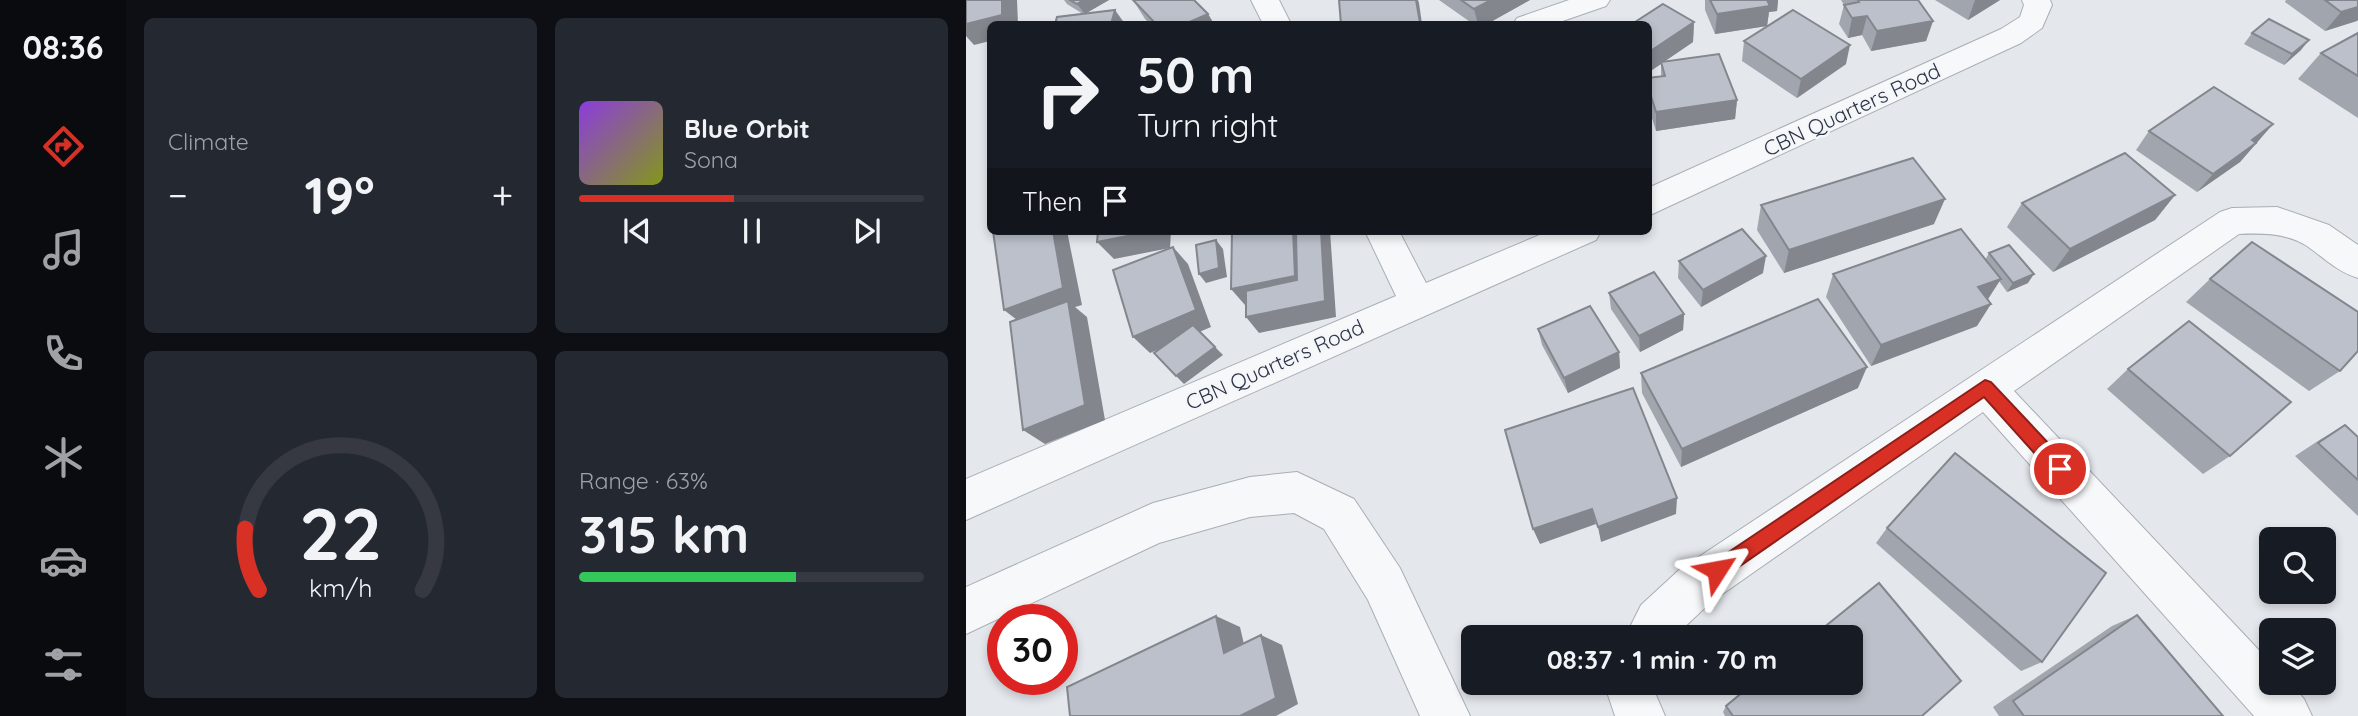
<!DOCTYPE html>
<meta charset="utf-8">
<style>
:root{--surface:#171b24;--page:#242831;--text:#f1f3f6;--muted:#9ea1a6;--line:#363941;--accent:#d93025}
body{margin:0;font-family:Quicksand,sans-serif;background:var(--page);color:var(--text);height:100vh;display:flex;flex-direction:column;font-size:26px;white-space:nowrap}
*{box-sizing:border-box;margin:0}
p{font-size:23px;color:var(--muted)}
.icon{flex:none;width:38px;height:38px;fill:none;stroke:currentColor;stroke-width:2;stroke-linecap:round;stroke-linejoin:round}
.map{position:relative;flex:1;overflow:hidden}
.drawer{display:flex;flex-direction:column;gap:18px;padding:18px;background:#0d0f14;width:840px}
.drawer>*{flex:none}
.guide{position:absolute;left:21px;top:21px;width:665px;height:214px;border-radius:10px;box-shadow:0 4px 10px #0003;background:#171b24;color:var(--text);overflow:hidden}
.tools{position:absolute;left:1293px;top:527px;display:grid;gap:14px}
.tools a{display:grid;place-items:center;width:77px;height:77px;border-radius:10px;background:var(--surface);box-shadow:0 4px 10px #0003;font-size:35px}
.speed{position:absolute;left:21px;top:604px;display:flex;gap:14px;font-size:35px;font-weight:700;text-align:center}
.speed>*{display:grid;place-content:center;width:91px;height:91px;border-radius:50%;background:var(--surface);box-shadow:0 4px 10px #0003;line-height:1}
.speed .limit{border:10px solid #d22;background:#fff;color:#111}
.pin{position:absolute;display:grid;place-items:center;width:60px;height:60px;color:#fff;margin:-30px;border:4px solid #fff;border-radius:50%;box-shadow:0 2px 7px #0007}
.me{position:absolute;width:77px;margin:-38px;rotate:56deg;stroke-linejoin:round;filter:drop-shadow(0 0 5px #0008)}
.turn{display:flex;align-items:center;gap:24px;height:147px;padding:0 35px;font-size:32px}
.turn .icon{width:91px;height:91px;stroke-width:2.5}
.turn b{display:block;font-size:49px;line-height:60px}
.then{display:flex;align-items:center;height:66px;padding:0 35px;background:#0003;gap:14px;font-size:26px}
.big{font-size:52px;font-weight:700;line-height:1.1}
.drawer .card{flex:1;display:flex;flex-direction:column;justify-content:center;gap:10px;min-width:0;padding:0 24px;border-radius:10px;background:var(--page)}
.drawer .dial{align-items:center;gap:0}
.dial svg{height:182px;overflow:visible;fill:none;stroke:var(--line);stroke-width:7;stroke-linecap:round;text-anchor:middle}
.dial text{fill:var(--text);stroke:none}
.song{display:flex;align-items:center;gap:21px}
.cover{width:84px;height:84px;border-radius:10px;background:linear-gradient(135deg,hsl(270 70% 55%),hsl(70 70% 35%))}
.played{height:7px;border-radius:4px;background:linear-gradient(90deg,var(--accent) 45%,var(--line) 45%)}
.keys{display:flex;justify-content:space-around;direction:ltr}
.heat{display:flex;justify-content:space-between;align-items:center;font-size:38px;direction:ltr}
.charge{height:10px;border-radius:5px;background:linear-gradient(90deg,#34c759 63%,var(--line) 0)}
.drawer .tiles{flex:1;display:grid;gap:18px;grid-template-columns:repeat(2,1fr)}
.trip{position:absolute;left:495px;top:625px;width:402px;height:70px;border-radius:10px;background:var(--surface);box-shadow:0 4px 10px #0003;font-weight:700;line-height:70px;text-align:center}
main{display:flex;flex:1;min-height:0}
.dock{display:flex;flex-direction:column;width:126px;justify-content:space-around;align-items:center;background:#090b0e;color:var(--muted)}
.dock .icon{width:49px;height:49px}
.dock .on{color:var(--accent)}
.dock b{font-size:32px;color:var(--text)}
.map>svg:first-child{display:block}
.lines{fill:none;stroke-linecap:round;stroke-linejoin:round}
.street-casing{stroke:#a9aeb7;stroke-width:2}
.street{fill:#f7f8fa;fill-rule:evenodd}
.wall{fill:#a1a5ae}
.shaded-wall{fill:#83868d}
.building{fill:#bbc0ca;stroke:#83868d;stroke-width:2}
.route{fill:#d93025;stroke:#8d1f18;stroke-width:2}
.labels{text-anchor:middle;stroke-width:5;stroke-linejoin:round;paint-order:stroke}
.street-label{font-size:21px;fill:#2b3445;stroke:#f4f6f9}
</style>
<main>
<nav class="dock">
<b>08:36</b>
<svg class="icon on" aria-label="directions" viewBox="0 0 24 24"><path d="M12 3l9 9-9 9-9-9zM9 14v-3h6M13 9l2 2-2 2"/></svg>
<svg class="icon" aria-label="music" viewBox="0 0 24 24"><path d="M9 18V5l10-2v13"/><circle cx="6" cy="18" r="3"/><circle cx="16" cy="16" r="3"/></svg>
<svg class="icon" aria-label="phone" viewBox="0 0 24 24"><path d="M5 4h4l2 5-3 2q2 4 5 5l2-3 5 2v4C11 20 4 13 5 4z"/></svg>
<svg class="icon" aria-label="climate" viewBox="0 0 24 24"><path d="M12 3v18M4 7l16 10M4 17L20 7"/></svg>
<svg class="icon" aria-label="car" viewBox="0 0 24 24"><path d="M5 17H2v-5l4-1 3-4h7l3 4 3 1v5h-3M9 17h6M6 11h13"/><circle cx="7" cy="17" r="2"/><circle cx="17" cy="17" r="2"/></svg>
<svg class="icon" aria-label="filters" viewBox="0 0 24 24"><path d="M4 7h16M4 17h16"/><circle cx="9" cy="7" r="2"/><circle cx="15" cy="17" r="2"/></svg>
</nav>
<section class="drawer">
<div class="tiles">
<div class="card"><p>Climate</p>
<div class="heat"><a>−</a><b class="big">19°</b><a>+</a></div>
</div>
<div class="card">
<div class="song"><i class="cover"></i><div><b>Blue Orbit</b><p>Sona</p></div></div>
<div class="played"></div>
<div class="keys"><svg class="icon" aria-label="previous" viewBox="0 0 24 24"><path d="M18 5L8 12l10 7zM5 5v14"/></svg><svg class="icon" aria-label="pause" viewBox="0 0 24 24"><path d="M8 5v14M16 5v14"/></svg><svg class="icon" aria-label="next" viewBox="0 0 24 24"><path d="M6 5l10 7-10 7zM19 5v14"/></svg></div>
</div>
<div class="card dial"><svg viewBox="0 0 100 80">
<path d="M14 69A42 42 0 1 1 86 69"/>
<path d="M14 69A42 42 0 0 1 8 42" stroke="#d93025"/>
<text x="50" y="56" font-size="32" font-weight="700">22</text>
<text x="50" y="72" font-size="11">km/h</text>
</svg></div>
<div class="card"><p>Range · 63%</p><b class="big">315 km</b><div class="charge"></div></div>
</div>
</section>
<div class="map">
<svg width="1392" height="716" viewBox="0 0 1392 716">
<rect width="100%" height="100%" fill="#e4e7ec"/>
<g class="lines">
<g class="street-casing">
<g id="street">
<path d="M285,0h28l12,24h-28z"/>
<path d="M603,0h41l-4,6 -52,18h-41l4,-6z"/>
<path d="M1056,0h28l2,5 -10,23 -21,15 -373,173v-28l353,-159 19,-12 4,-12z"/>
<path d="M1311,207l52,18 29,20v33c-20,-6 -34,-20 -51,-32 -21,-13 -44,-13 -68,-12l-225,157 258,273v18h17l15,17 8,17h-58l-271,-304 -272,190 -37,35h-49l16,-32 38,-35 541,-358 12,-4z"/>
<path d="M399,231h34l27,52 123,-52h52l-5,9 -630,280v-41l430,-183z"/>
<path d="M331,472l57,27 46,69 70,148h-50l-52,-116 -44,-71 -30,-16 -44,4 -91,26 -193,91v-47l187,-84 97,-26z"/>
<path d="M643,682h48l-1,13 9,21h-50l-7,-21z"/>
</g>
</g>
<use href="#street" class="street"/>
</g>
<g class="wall">
<path d="M98,0h45l-26,14 -16,-10z"/>
<path d="M167,0l75,14 6,10h-64l-5,-5z"/>
<path d="M473,0h91l-43,24h-14z"/>
<path d="M739,0h73l-1,11 -8,1 -2,14 -52,8 -10,-24z"/>
<path d="M875,0h77l15,21 -7,20 -55,10 -9,-16 -14,3 -9,-14 5,-19z"/>
<path d="M969,0h65l-32,20z"/>
<path d="M1320,0h72v20l-33,11 -40,-29z"/>
<path d="M728,22l-1,20 -28,19 72,39 -2,19 -79,12 -8,-26v-27l13,-2v-12l-9,6 -4,-3v-43z"/>
<path d="M1286,33l49,17 -17,15 -40,-21z"/>
<path d="M1392,33v85l-60,-39 23,-26z"/>
<path d="M778,41l102,23 -49,34 -55,-37z"/>
<path d="M1307,124l-33,38 -43,30 -61,-42 13,-19z"/>
<path d="M1209,195l-20,25 -102,52 -46,-45 15,-24z"/>
<path d="M795,205l173,19 -150,49 -27,-43z"/>
<path d="M1023,253l39,30 -21,9 -8,-11 -11,18 -11,27 -106,40 -45,-69 7,-23 152,-14z"/>
<path d="M713,261l84,12 -62,34 -23,-29z"/>
<path d="M1244,279l130,92 -31,20 -123,-89z"/>
<path d="M643,293l75,21 -1,16 -43,22 -29,-43z"/>
<path d="M572,329l81,23 1,16 -52,25 -26,-48z"/>
<path d="M1162,369l102,87 -27,18 -96,-85z"/>
<path d="M675,373l217,15 -177,79 -39,-74z"/>
<path d="M1379,425l13,12v79l-63,-60 26,-17z"/>
<path d="M921,528l155,134 -21,9 -145,-128z"/>
<path d="M1171,615l86,101h-224l-6,-9 119,-81z"/>
<path d="M760,706l196,10h-197l-2,-4z"/>
</g>
<g class="shaded-wall">
<path d="M36,0h15l1,24h-28v17l-16,4 -8,-9v-12z"/>
<path d="M118,0h25l-24,14 -8,-10z"/>
<path d="M450,0h2l1,3 3,21h-13z"/>
<path d="M525,0h39l-43,24h-9l-4,-15z"/>
<path d="M797,0h15l-1,11 -8,1 -2,14 -52,8 2,-20z"/>
<path d="M1009,0h25l-32,20z"/>
<path d="M1392,7v13l-1,1 -32,10 16,-19z"/>
<path d="M149,10l10,14h-14z"/>
<path d="M242,14l6,10h-29z"/>
<path d="M901,16l-5,19 -14,3 4,-20z"/>
<path d="M967,21l-7,20 -55,10 6,-20z"/>
<path d="M728,22l-1,20 -41,28v-20z"/>
<path d="M1343,40l-8,10 -17,15 8,-11z"/>
<path d="M884,45l-4,19 -49,34 4,-19z"/>
<path d="M771,100l-2,19 -79,12v-19z"/>
<path d="M1307,124l-33,38 -43,30 16,-18 39,-34z"/>
<path d="M1209,195l-20,25 -102,52 17,-23z"/>
<path d="M979,199l-11,25 -150,49 5,-23z"/>
<path d="M87,231h14l15,74 -7,2 12,10 18,103 -60,24 -22,-14 2,-104 -21,-16z"/>
<path d="M187,231h18l-1,17 -56,11 -17,-17z"/>
<path d="M215,231h10l-7,3z"/>
<path d="M327,231h10l3,61 -61,13 -14,-16z"/>
<path d="M355,231h9l6,86 -77,16 -13,-16 79,-16z"/>
<path d="M250,240l7,9 4,28 -21,6 -7,-9z"/>
<path d="M207,247l15,17 23,63 -61,26 -17,-16z"/>
<path d="M800,256l-3,17 -62,34 2,-17z"/>
<path d="M1068,274l-6,9 -21,9 6,-9z"/>
<path d="M1035,279l-15,23 -8,-15z"/>
<path d="M1025,304l-14,22 -106,40 10,-21z"/>
<path d="M718,314l-1,16 -43,22 -1,-16z"/>
<path d="M249,347l8,8 -39,29 -8,-8z"/>
<path d="M653,352l1,16 -52,25 -4,-15z"/>
<path d="M901,367l-9,21 -177,79 1,-18z"/>
<path d="M711,498l-1,16 -75,28 -3,-15z"/>
<path d="M626,509l4,15 -56,20 -7,-15z"/>
<path d="M250,616l24,11 8,35 -24,-9z"/>
<path d="M295,635l21,10 16,59 -22,12h-36z"/>
</g>
<g class="building">
<path d="M0,0h36v15l-36,9z"/>
<path d="M104,0h14l-7,4z"/>
<path d="M167,0h61l14,14 -23,10h-29z"/>
<path d="M373,0h77l4,23 -11,1h-68z"/>
<path d="M495,0h30l-17,9z"/>
<path d="M744,0h57l3,6 -53,8z"/>
<path d="M892,0h60l15,21 -56,10 -10,-15 -15,2 -8,-13 15,-3z"/>
<path d="M1359,0h33v7l-17,5z"/>
<path d="M697,4l31,18 -42,28 -4,-2v-24h-16z"/>
<path d="M149,10l-4,14h-56l2,-7z"/>
<path d="M827,10l57,35 -49,34 -57,-38z"/>
<path d="M1303,19l40,21 -17,14 -40,-21z"/>
<path d="M1392,33v43l-37,-23z"/>
<path d="M753,54l18,46 -81,12 -8,-25v-9l17,-2 -4,-14z"/>
<path d="M1248,87l59,37 -21,16 4,3 -43,31 -64,-43z"/>
<path d="M1159,153l50,42 -105,54 -48,-46z"/>
<path d="M947,158l32,41 -156,51 -28,-45z"/>
<path d="M776,229l24,27 -63,34 -24,-29z"/>
<path d="M995,229l40,50 -23,8 13,17 -110,41 -48,-71z"/>
<path d="M27,231h60l10,57 -59,22z"/>
<path d="M132,231h55l-56,11z"/>
<path d="M266,231h61l2,45 -64,13z"/>
<path d="M330,231h25l4,70 -79,16v-26l51,-11z"/>
<path d="M250,240l3,28 -20,6 -3,-29z"/>
<path d="M1286,242l106,70v39l-18,20 -130,-92z"/>
<path d="M1043,245l25,29 -21,9 -24,-30z"/>
<path d="M207,247l23,63 -63,27 -20,-67z"/>
<path d="M688,272l30,42 -45,22 -30,-43z"/>
<path d="M852,299l49,68 -185,82 -41,-76z"/>
<path d="M102,301l17,104 -62,25 -13,-108z"/>
<path d="M624,306l29,46 -55,26 -26,-49z"/>
<path d="M1223,321l102,81 -61,54 -102,-87z"/>
<path d="M227,325l22,22 -39,29 -22,-23z"/>
<path d="M667,388l44,110 -79,29 -6,-18 -59,20 -28,-99z"/>
<path d="M1379,425l13,12v43l-40,-37z"/>
<path d="M989,453l151,120 -64,89 -155,-134z"/>
<path d="M913,583l82,98 -39,35h-189l-7,-10 29,-24h97v-45h-40z"/>
<path d="M1171,615l86,101h-199l-11,-15z"/>
<path d="M250,616l8,37 37,-18 15,63 -36,18h-170l-3,-29z"/>
</g>
<path class="route" d="M1019,380l6,2 76,81 2,6 -2,6 -7,2 -6,-2 -70,-78 -260,180 -7,3 -6,-3 -3,-7 3,-6z"/>
<g class="labels">
<g class="street-label">
<text transform="translate(886 110) rotate(-25)" y="7">CBN Quarters Road</text>
<text transform="translate(309 365) rotate(-24)" y="7">CBN Quarters Road</text>
</g>
</g>
</svg>
<div class="tools">
<a><svg class="icon" aria-label="search" viewBox="0 0 24 24"><circle cx="10" cy="10" r="6"/><path d="M15 15l6 6"/></svg></a>
<a><svg class="icon" aria-label="layers" viewBox="0 0 24 24"><path d="M12 4l9 5-9 5-9-5zM3 14l9 5 9-5"/></svg></a>
</div>
<div class="speed"><div class="limit">30</div></div>
<div class="pin" style="left:1094px;top:469px;background:#d93025"><svg class="icon" aria-label="arrive" viewBox="0 0 24 24"><path d="M6 21V4h12l-3 4 3 4H6"/></svg></div>
<svg class="me" style="left:751px;top:570px" viewBox="-20 -20 40 40"><path d="M0-17L14 15 0 8-14 15z" fill="#d93025" stroke="#fff" stroke-width="4"/></svg>
<div class="trip">08:37 · 1 min · 70 m</div>
<div class="guide">
<div class="turn"><svg class="icon" aria-label="right" viewBox="0 0 24 24"><path d="M7 20v-9h11M14 6l5 5-5 5"/></svg><div><b>50 m</b>Turn right</div></div>
<div class="then">Then<svg class="icon" aria-label="arrive" viewBox="0 0 24 24"><path d="M6 21V4h12l-3 4 3 4H6"/></svg></div>
</div>
</div>
</main>
